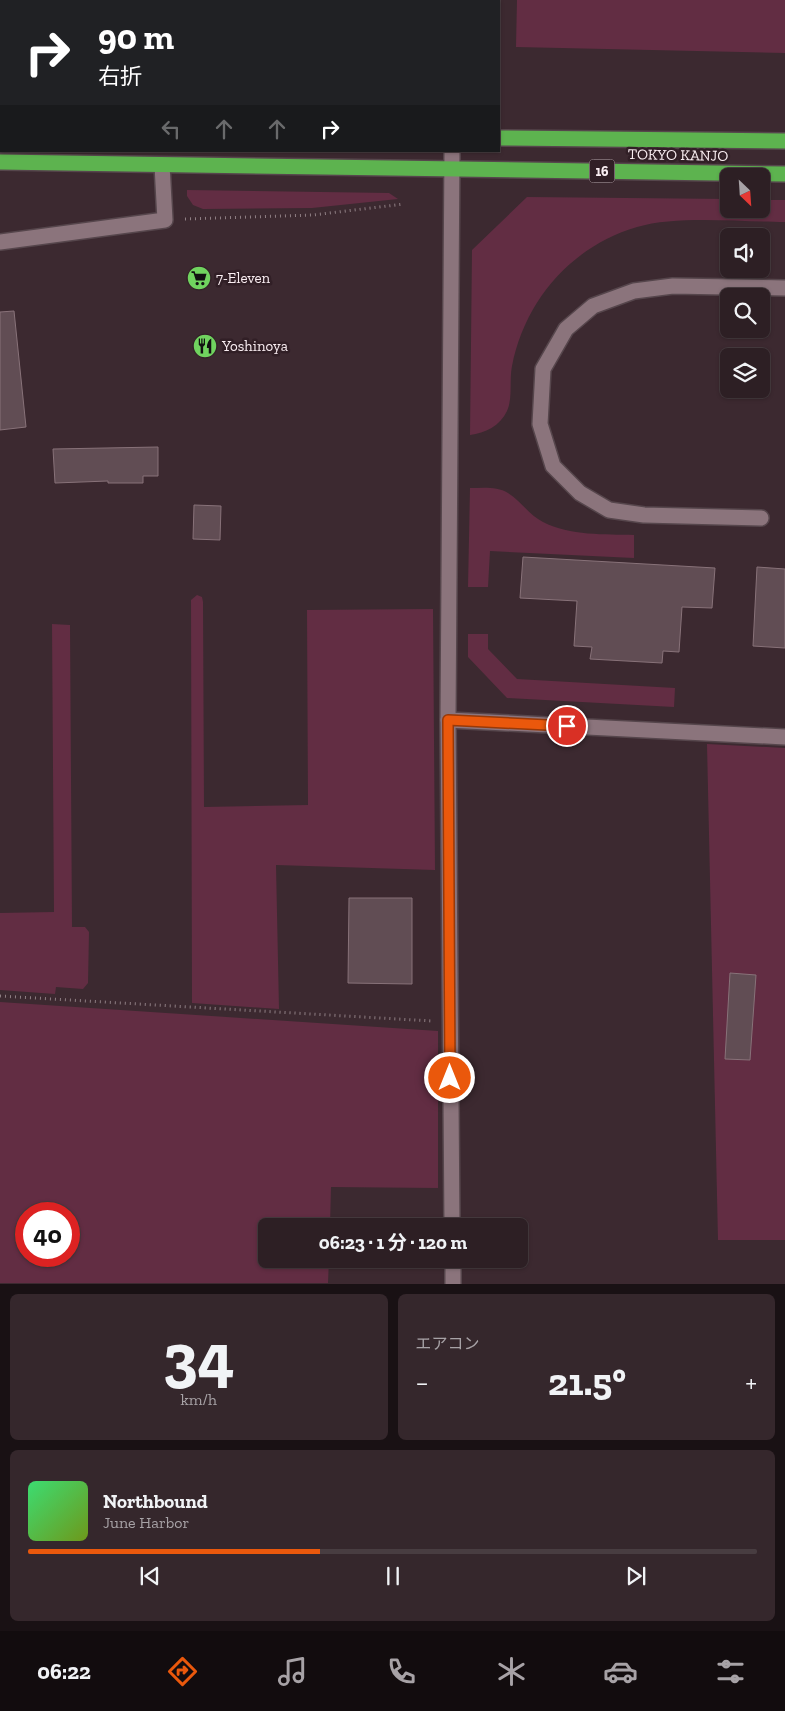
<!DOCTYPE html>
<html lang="ja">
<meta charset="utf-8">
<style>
:root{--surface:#2d1f24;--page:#35272c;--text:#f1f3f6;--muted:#a7a2a6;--line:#483d41;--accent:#ea580c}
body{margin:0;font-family:"Zilla Slab","Noto Sans JP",serif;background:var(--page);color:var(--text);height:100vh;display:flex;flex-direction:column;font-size:19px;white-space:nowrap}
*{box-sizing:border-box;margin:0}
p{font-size:16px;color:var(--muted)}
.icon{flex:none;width:28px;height:28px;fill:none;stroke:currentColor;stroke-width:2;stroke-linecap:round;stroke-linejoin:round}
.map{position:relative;height:1284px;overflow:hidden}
.panel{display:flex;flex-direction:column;gap:10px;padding:10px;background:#191114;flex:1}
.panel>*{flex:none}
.hud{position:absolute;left:0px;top:0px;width:500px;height:152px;box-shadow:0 1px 4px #0004,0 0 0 1px var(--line);background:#202124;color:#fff;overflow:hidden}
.needle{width:32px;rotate:155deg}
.tools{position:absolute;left:720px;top:168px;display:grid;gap:10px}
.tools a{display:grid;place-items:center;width:50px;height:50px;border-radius:8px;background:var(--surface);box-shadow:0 1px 4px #0004,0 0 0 1px var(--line);font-size:25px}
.speed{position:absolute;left:15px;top:1202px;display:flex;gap:10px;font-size:25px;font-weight:700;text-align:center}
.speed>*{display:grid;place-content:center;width:65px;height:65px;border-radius:50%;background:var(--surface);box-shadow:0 1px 4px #0004,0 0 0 1px var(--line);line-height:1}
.speed .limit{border:8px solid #d22;background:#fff;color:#111}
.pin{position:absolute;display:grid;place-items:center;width:42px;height:42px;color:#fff;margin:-21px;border:2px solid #fff;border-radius:50%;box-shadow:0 1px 5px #0007}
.me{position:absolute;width:55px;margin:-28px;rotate:0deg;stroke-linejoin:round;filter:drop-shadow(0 0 4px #0008)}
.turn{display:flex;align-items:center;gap:18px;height:105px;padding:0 15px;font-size:22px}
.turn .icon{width:65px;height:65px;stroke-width:2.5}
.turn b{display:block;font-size:35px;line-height:42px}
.lanes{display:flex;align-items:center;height:48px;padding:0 15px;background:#0003;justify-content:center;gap:25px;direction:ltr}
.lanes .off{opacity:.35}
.big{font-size:38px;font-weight:700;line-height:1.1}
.panel .widget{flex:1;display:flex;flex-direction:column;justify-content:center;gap:8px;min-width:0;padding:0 18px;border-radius:8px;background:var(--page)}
.panel .dial{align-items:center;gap:0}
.dial b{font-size:65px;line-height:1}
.song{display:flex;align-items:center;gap:15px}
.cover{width:60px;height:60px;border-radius:8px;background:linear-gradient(135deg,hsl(140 70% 55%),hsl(80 70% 35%))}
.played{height:5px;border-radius:2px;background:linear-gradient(90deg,var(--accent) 40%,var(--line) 40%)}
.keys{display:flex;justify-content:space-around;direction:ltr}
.heat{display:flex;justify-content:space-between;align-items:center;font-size:28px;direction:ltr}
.panel .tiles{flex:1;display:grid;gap:10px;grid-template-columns:1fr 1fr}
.widget:last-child{grid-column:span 2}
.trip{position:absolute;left:258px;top:1218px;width:270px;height:50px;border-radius:8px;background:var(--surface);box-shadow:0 1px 4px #0004,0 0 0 1px var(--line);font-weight:700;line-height:50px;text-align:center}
.dock{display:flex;height:80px;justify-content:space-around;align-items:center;background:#120c0e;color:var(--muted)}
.dock .icon{width:35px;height:35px}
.dock .on{color:var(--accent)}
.dock b{font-size:22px;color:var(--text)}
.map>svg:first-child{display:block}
.green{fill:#622d43;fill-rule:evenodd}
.building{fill:#614d54;stroke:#887279}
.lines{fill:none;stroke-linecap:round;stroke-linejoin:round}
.minor-casing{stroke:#56464c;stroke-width:18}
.highway-casing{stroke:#56464c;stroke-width:18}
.path{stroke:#8f7f84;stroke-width:3;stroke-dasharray:1 4;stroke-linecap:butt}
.minor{stroke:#8b747c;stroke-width:15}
.highway{stroke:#5db34f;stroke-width:15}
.route-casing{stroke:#983908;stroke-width:12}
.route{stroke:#ea580c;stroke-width:9}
.labels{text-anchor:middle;stroke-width:5;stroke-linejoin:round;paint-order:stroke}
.shield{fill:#311f26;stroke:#beb0b5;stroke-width:1}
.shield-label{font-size:14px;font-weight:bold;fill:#faeef2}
.street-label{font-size:15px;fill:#faeef2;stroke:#311f26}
.poi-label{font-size:15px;fill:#faeef2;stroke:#311f26;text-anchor:start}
</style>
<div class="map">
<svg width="785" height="1284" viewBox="0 0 785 1284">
<rect width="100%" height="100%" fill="#3c2930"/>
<g class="green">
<path d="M517,0h268v53l-269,-6z"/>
<path d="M187,190l202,3 9,6 -86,9 -109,1 -10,-4 -6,-9z"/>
<path d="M527,197l202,2v10h32v-9h24v22c-43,0 -108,-7 -148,5 -65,19 -112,73 -125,139 -3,15 1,32 -5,45 -7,15 -22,22 -37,24l2,-185z"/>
<path d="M470,488c12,0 27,-2 38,5 13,8 21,22 35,29 27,14 62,12 91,13v23l-144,-7 -2,36h-20z"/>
<path d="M197,595l5,2 1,5 1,205 104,-2 -1,-195 126,-1 2,261 -159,-5 3,144 -87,-6 -1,-403z"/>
<path d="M52,624l18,1 2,302h13l4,5 -1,51 -5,6 -27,-2 -1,7 -55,-4v-77l54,-1z"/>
<path d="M468,634h20v15l29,30 158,9 -1,19 -167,-9 -39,-41z"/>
<path d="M707,744l78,4v492h-67z"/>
<path d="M0,1002l438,29v157l-107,-1 -1,39h-64v33h63l-1,24h-328zM26,1214h43v42h-43z"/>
</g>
<g class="building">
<path d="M14,311l12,116 -26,3v-118z"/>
<path d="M158,447v29h-15v7h-35v-2l-53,2 -2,-34z"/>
<path d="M194,505l27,1 -1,34 -27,-1z"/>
<path d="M523,557l192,11 -3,40 -30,-1 -3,45 -16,-1 -1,12 -72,-4 2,-12 -18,-1 3,-45 -57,-3z"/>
<path d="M757,567l28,2v79l-32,-2z"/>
<path d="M349,898h63v86l-64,-1z"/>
<path d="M730,973l26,2 -6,85 -25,-1z"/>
</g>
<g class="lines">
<g class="minor-casing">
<g id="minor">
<path d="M463,1v-1"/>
<path d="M0,242l165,-22 -3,-55"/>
<path d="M761,518l-117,-3 -35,-5 -29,-17 -27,-27 -13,-42 3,-55 23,-40 27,-23 41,-15 39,-5 112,2"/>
<path d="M448,720l337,17"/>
<path d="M452,1226l-4,-506 4,-569"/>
<path d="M453,1259v25"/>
</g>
</g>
<g class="highway-casing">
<g id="highway">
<path d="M0,129h1"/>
<path d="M499,138l286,3"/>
<path d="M0,162l785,12"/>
</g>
</g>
<g class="path">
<path d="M185,219l128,-4 91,-11"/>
<path d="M0,996l432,25"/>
</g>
<use href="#minor" class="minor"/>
<use href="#highway" class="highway"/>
</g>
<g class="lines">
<g class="route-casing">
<path id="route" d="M450,1078l-2,-358 119,6"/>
</g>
<use href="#route" class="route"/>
</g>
<defs>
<g id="supermarket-disc" transform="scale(1.25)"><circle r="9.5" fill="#70d35f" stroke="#311f26"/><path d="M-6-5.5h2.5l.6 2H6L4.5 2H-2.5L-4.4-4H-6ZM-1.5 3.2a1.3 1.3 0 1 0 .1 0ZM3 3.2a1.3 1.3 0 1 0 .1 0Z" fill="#111"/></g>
<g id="restaurant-disc" transform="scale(1.25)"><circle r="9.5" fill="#70d35f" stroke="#311f26"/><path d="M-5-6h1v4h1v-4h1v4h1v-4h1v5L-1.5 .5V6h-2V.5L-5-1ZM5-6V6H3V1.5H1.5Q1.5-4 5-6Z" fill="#111"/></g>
</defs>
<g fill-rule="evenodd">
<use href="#supermarket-disc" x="199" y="278"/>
<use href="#restaurant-disc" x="205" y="346"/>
</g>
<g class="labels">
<rect class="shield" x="589.5" y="159.5" width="25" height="23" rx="4"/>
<g class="shield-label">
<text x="602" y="176">16</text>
</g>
<g class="street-label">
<text transform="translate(678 155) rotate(1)" y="5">TOKYO KANJO</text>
</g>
<g class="poi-label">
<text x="216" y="283">7-Eleven</text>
<text x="222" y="351">Yoshinoya</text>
</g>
</g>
</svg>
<div class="tools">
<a><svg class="needle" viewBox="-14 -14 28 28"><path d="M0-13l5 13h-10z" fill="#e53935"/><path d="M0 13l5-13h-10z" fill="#a7a2a6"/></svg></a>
<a><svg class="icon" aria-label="sound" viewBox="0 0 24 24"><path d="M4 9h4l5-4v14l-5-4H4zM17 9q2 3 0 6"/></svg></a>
<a><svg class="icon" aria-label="search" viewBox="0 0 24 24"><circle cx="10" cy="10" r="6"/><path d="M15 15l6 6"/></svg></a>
<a><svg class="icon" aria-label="layers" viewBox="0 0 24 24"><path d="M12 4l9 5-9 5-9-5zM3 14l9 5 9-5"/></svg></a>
</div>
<div class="speed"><div class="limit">40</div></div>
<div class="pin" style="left:567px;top:726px;background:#d93025"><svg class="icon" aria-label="arrive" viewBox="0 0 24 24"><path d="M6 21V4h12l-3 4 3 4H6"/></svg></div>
<svg class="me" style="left:450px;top:1078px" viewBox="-20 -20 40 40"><circle r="17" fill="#ea580c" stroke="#fff" stroke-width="3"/><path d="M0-11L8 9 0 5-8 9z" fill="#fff"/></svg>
<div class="trip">06:23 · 1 分 · 120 m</div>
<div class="hud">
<div class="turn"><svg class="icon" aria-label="right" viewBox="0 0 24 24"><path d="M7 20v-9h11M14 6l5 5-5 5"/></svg><div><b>90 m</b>右折</div></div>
<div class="lanes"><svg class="icon off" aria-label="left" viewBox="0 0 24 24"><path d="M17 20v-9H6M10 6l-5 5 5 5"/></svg><svg class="icon off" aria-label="ahead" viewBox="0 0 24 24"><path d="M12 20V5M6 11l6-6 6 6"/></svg><svg class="icon off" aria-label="ahead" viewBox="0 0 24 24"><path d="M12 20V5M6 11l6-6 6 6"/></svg><svg class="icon" aria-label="right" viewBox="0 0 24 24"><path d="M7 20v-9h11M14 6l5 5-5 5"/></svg></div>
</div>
</div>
<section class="panel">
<div class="tiles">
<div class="widget dial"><b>34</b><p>km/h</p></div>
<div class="widget"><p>エアコン</p>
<div class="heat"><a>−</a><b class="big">21.5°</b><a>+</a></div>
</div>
<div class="widget">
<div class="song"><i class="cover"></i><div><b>Northbound</b><p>June Harbor</p></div></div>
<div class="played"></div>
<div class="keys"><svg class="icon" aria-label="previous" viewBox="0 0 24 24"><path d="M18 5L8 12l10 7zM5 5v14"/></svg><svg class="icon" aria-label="pause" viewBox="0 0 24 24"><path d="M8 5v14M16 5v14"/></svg><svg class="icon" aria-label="next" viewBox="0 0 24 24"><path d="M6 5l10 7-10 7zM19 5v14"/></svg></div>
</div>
</div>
</section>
<nav class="dock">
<b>06:22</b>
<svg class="icon on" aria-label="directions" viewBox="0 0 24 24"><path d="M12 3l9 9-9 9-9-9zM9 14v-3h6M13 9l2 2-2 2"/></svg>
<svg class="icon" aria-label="music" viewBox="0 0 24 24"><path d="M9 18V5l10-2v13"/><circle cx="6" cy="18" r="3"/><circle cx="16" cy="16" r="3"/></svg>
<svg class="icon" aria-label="phone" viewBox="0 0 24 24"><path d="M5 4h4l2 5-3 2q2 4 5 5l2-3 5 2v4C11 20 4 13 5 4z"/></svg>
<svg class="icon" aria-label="climate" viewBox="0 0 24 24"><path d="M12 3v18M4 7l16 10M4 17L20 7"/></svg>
<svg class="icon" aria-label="car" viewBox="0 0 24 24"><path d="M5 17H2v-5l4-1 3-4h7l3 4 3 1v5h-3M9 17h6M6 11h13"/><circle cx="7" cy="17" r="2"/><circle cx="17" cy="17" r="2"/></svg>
<svg class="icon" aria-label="filters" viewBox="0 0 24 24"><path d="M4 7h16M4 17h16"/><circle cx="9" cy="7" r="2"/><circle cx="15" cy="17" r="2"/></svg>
</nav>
